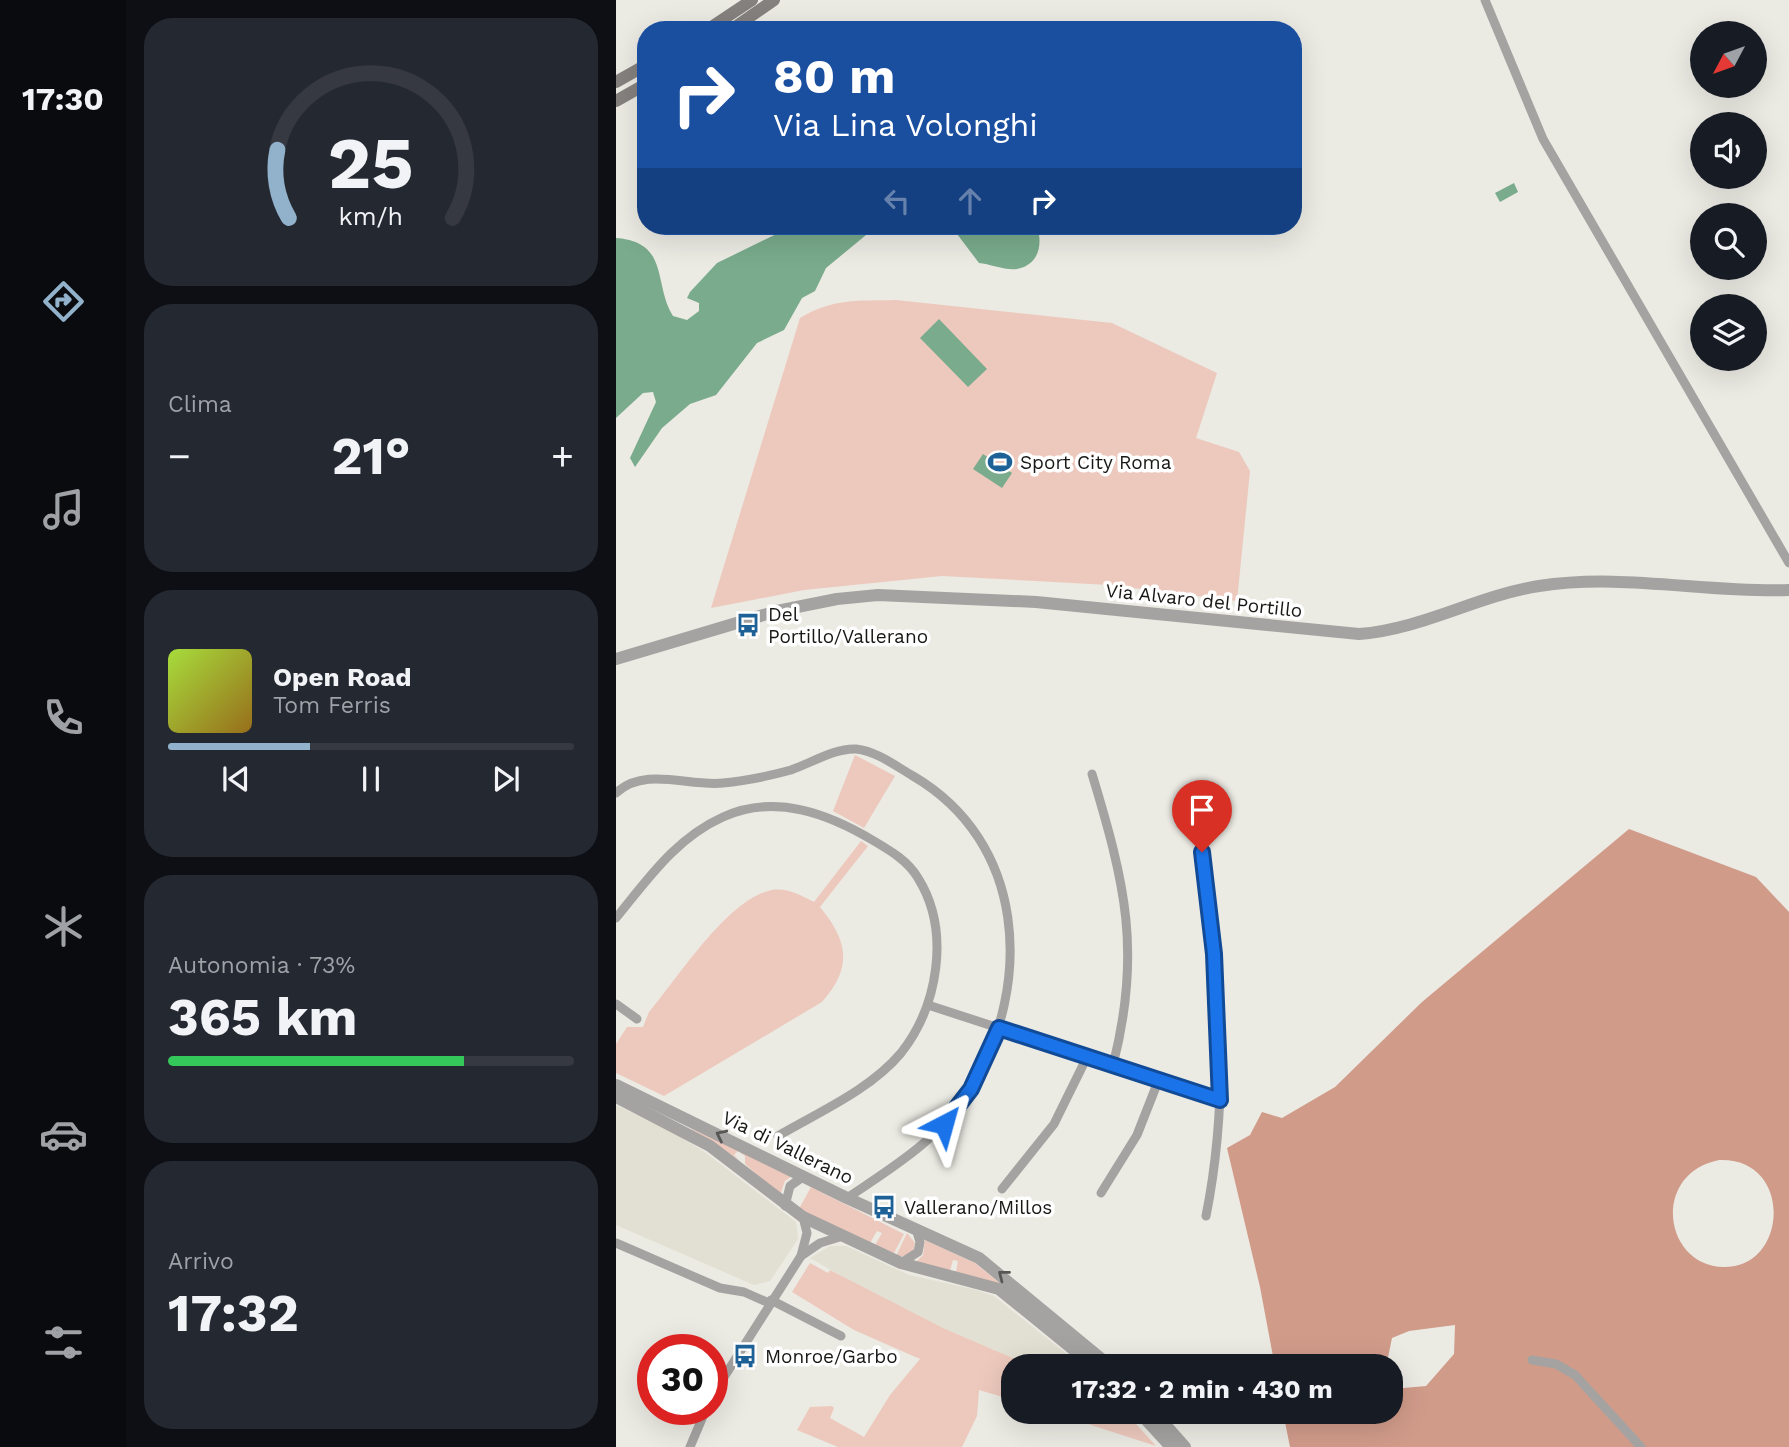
<!DOCTYPE html>
<html lang="it">
<meta charset="utf-8">
<style>
:root{--surface:#171b24;--page:#242831;--text:#f1f3f6;--muted:#9ea1a6;--line:#363941;--accent:#92b1cb}
body{margin:0;font-family:"Work Sans",sans-serif;background:var(--page);color:var(--text);height:100vh;display:flex;flex-direction:column;font-size:26px;white-space:nowrap}
*{box-sizing:border-box;margin:0}
p{font-size:23px;color:var(--muted)}
.icon{flex:none;width:38px;height:38px;fill:none;stroke:currentColor;stroke-width:2;stroke-linecap:round;stroke-linejoin:round}
.map{position:relative;flex:1;overflow:hidden}
.side{display:flex;flex-direction:column;gap:18px;padding:18px;background:#0d0f14;width:490px}
.side>*{flex:none}
.hud{position:absolute;left:21px;top:21px;width:665px;height:214px;border-radius:28px;box-shadow:0 7px 28px #0002;background:#1a4fa0;color:#fff;overflow:hidden}
.needle{width:46px;rotate:229deg}
.tools{position:absolute;left:1074px;top:21px;display:grid;gap:14px}
.tools a{display:grid;place-items:center;width:77px;height:77px;border-radius:50%;background:var(--surface);box-shadow:0 7px 28px #0002;font-size:35px}
.speed{position:absolute;left:21px;top:1334px;display:flex;gap:14px;font-size:35px;font-weight:700;text-align:center}
.speed>*{display:grid;place-content:center;width:91px;height:91px;border-radius:50%;background:var(--surface);box-shadow:0 7px 28px #0002;line-height:1}
.speed .limit{border:10px solid #d22;background:#fff;color:#111}
.pin{position:absolute;display:grid;place-items:center;width:60px;height:60px;color:#fff;margin:-72px -30px;border-radius:50% 50% 50% 0;rotate:-45deg;box-shadow:0 0 7px #0007}
.pin .icon{rotate:45deg}
.me{position:absolute;width:77px;margin:-38px;rotate:39deg;stroke-linejoin:round;filter:drop-shadow(0 0 5px #0008)}
.turn{display:flex;align-items:center;gap:24px;height:147px;padding:0 21px;font-size:32px}
.turn .icon{width:91px;height:91px;stroke-width:2.5}
.turn b{display:block;font-size:49px;line-height:60px}
.lanes{display:flex;align-items:center;height:66px;padding:0 21px;background:#0003;justify-content:center;gap:35px;direction:ltr}
.lanes .off{opacity:.35}
.big{font-size:52px;font-weight:700;line-height:1.1}
.side .tile{flex:1;display:flex;flex-direction:column;justify-content:center;gap:10px;min-width:0;padding:0 24px;border-radius:28px;background:var(--page)}
.side .dial{align-items:center;gap:0}
.dial svg{height:182px;overflow:visible;fill:none;stroke:var(--line);stroke-width:7;stroke-linecap:round;text-anchor:middle}
.dial text{fill:var(--text);stroke:none}
.song{display:flex;align-items:center;gap:21px}
.cover{width:84px;height:84px;border-radius:10px;background:linear-gradient(135deg,hsl(80 70% 55%),hsl(40 70% 35%))}
.played{height:7px;border-radius:4px;background:linear-gradient(90deg,var(--accent) 35%,var(--line) 35%)}
.keys{display:flex;justify-content:space-around;direction:ltr}
.heat{display:flex;justify-content:space-between;align-items:center;font-size:38px;direction:ltr}
.charge{height:10px;border-radius:5px;background:linear-gradient(90deg,#34c759 73%,var(--line) 0)}
.trip{position:absolute;left:385px;top:1354px;width:402px;height:70px;border-radius:28px;background:var(--surface);box-shadow:0 7px 28px #0002;font-weight:700;line-height:70px;text-align:center}
main{display:flex;flex:1;min-height:0}
.tabs{display:flex;flex-direction:column;width:126px;justify-content:space-around;align-items:center;background:#090b0e;color:var(--muted)}
.tabs .icon{width:49px;height:49px}
.tabs .current{color:var(--accent)}
.tabs b{font-size:32px;color:var(--text)}
.map>svg:first-child{display:block}
.built{fill:#e2e0d2}
.green{fill:#edc9bd}
.forest{fill:#d19b8a;fill-rule:evenodd}
.water{fill:#79ab8c}
.lines{fill:none;stroke-linecap:round;stroke-linejoin:round}
.minor{stroke:#a5a3a1;stroke-width:9}
.tertiary{stroke:#a5a3a1;stroke-width:12}
.secondary{stroke:#84817e;stroke-width:12}
.oneway{stroke:#575755}
.route-casing{stroke:#114b97;stroke-width:18}
.route{stroke:#1a73e8;stroke-width:12}
.labels{text-anchor:middle;stroke-width:7;stroke-linejoin:round;paint-order:stroke}
.poi-label{font-size:19px;fill:#181816;stroke:#fff;text-anchor:start}
.street-label{font-size:19px;fill:#181816;stroke:#fff}
</style>
<main>
<nav class="tabs">
<b>17:30</b>
<svg class="icon current" aria-label="directions" viewBox="0 0 24 24"><path d="M12 3l9 9-9 9-9-9zM9 14v-3h6M13 9l2 2-2 2"/></svg>
<svg class="icon" aria-label="music" viewBox="0 0 24 24"><path d="M9 18V5l10-2v13"/><circle cx="6" cy="18" r="3"/><circle cx="16" cy="16" r="3"/></svg>
<svg class="icon" aria-label="phone" viewBox="0 0 24 24"><path d="M5 4h4l2 5-3 2q2 4 5 5l2-3 5 2v4C11 20 4 13 5 4z"/></svg>
<svg class="icon" aria-label="climate" viewBox="0 0 24 24"><path d="M12 3v18M4 7l16 10M4 17L20 7"/></svg>
<svg class="icon" aria-label="car" viewBox="0 0 24 24"><path d="M5 17H2v-5l4-1 3-4h7l3 4 3 1v5h-3M9 17h6M6 11h13"/><circle cx="7" cy="17" r="2"/><circle cx="17" cy="17" r="2"/></svg>
<svg class="icon" aria-label="filters" viewBox="0 0 24 24"><path d="M4 7h16M4 17h16"/><circle cx="9" cy="7" r="2"/><circle cx="15" cy="17" r="2"/></svg>
</nav>
<section class="side">
<div class="tile dial"><svg viewBox="0 0 100 80">
<path d="M14 69A42 42 0 1 1 86 69"/>
<path d="M14 69A42 42 0 0 1 9 39" stroke="#92b1cb"/>
<text x="50" y="56" font-size="32" font-weight="700">25</text>
<text x="50" y="72" font-size="11">km/h</text>
</svg></div>
<div class="tile"><p>Clima</p>
<div class="heat"><a>−</a><b class="big">21°</b><a>+</a></div>
</div>
<div class="tile">
<div class="song"><i class="cover"></i><div><b>Open Road</b><p>Tom Ferris</p></div></div>
<div class="played"></div>
<div class="keys"><svg class="icon" aria-label="previous" viewBox="0 0 24 24"><path d="M18 5L8 12l10 7zM5 5v14"/></svg><svg class="icon" aria-label="pause" viewBox="0 0 24 24"><path d="M8 5v14M16 5v14"/></svg><svg class="icon" aria-label="next" viewBox="0 0 24 24"><path d="M6 5l10 7-10 7zM19 5v14"/></svg></div>
</div>
<div class="tile"><p>Autonomia · 73%</p><b class="big">365 km</b><div class="charge"></div></div>
<div class="tile"><p>Arrivo</p><b class="big">17:32</b></div>
</section>
<div class="map">
<svg width="1173" height="1447" viewBox="0 0 1173 1447">
<rect width="100%" height="100%" fill="#ebeae3"/>
<g class="built">
<path d="M0,1105l60,29 30,19 90,69 2,17 -28,42 -16,4 -138,-60z"/>
<path d="M214,1246h16l63,29 64,14 21,7 89,71h-49l-91,-39 -68,-33 -65,-37z"/>
</g>
<g class="green">
<path d="M280,300l216,23 105,50 -21,65 43,14 11,19 -13,130 -128,-16 -167,-9 -138,14 -93,18 89,-290c33,-20 58,-17 96,-18z"/>
<path d="M239,755l40,21 -31,52 -31,-17z"/>
<path d="M245,841l7,5 -48,61c28,34 33,60 2,95l-158,94 -48,-23v-29l11,-17h16l6,-15c28,-33 77,-110 119,-121 17,-5 32,4 46,11z"/>
<path d="M72,1127l104,49 -7,5 -5,14 -35,-31v-8l-7,-5 -4,4 5,5z"/>
<path d="M195,1187l93,47 -10,19 -19,-8 7,-12 -5,-2 -7,12 -71,-34z"/>
<path d="M291,1233l8,10 -2,8 -9,5h-8z"/>
<path d="M309,1240l50,23 27,22 -46,-13 2,-11 -5,-1 -3,11 -35,-8 8,-8z"/>
<path d="M194,1263l18,10 2,-3 113,58 91,39h-21v33l-34,-10 -2,26 -15,31h-124l-41,-17 13,-23 22,-1 2,2 -4,10 34,19 26,-42 30,-36 -66,-29 -62,-38z"/>
<path d="M435,1412h74l31,34z"/>
</g>
<path class="forest" d="M1013,829l127,48 33,35v535h-499l-7,-35h108v-25l1,2 34,-3 28,-32 1,-29 -46,6 -17,7 -6,29h-111l-15,-80 -33,-139 23,-13 12,-23 20,6 53,-31 87,-85zM1103,1160c70,-3 70,95 16,106 -69,12 -89,-91 -16,-106z"/>
<g class="water">
<path d="M898,183l4,9 -18,10 -5,-9z"/>
<path d="M177,226h84l-51,42 -11,23 -13,7 -18,32 -27,13 -41,52 -26,9 -28,24 -27,39 -5,-9 26,-56 -3,-10 -10,1 -27,25v-180c54,4 37,46 57,78l14,4 12,-9v-8l-12,-5 3,-6 27,-29z"/>
<path d="M335,226h86c6,18 2,39 -20,43 -10,2 -27,-5 -38,-6z"/>
<path d="M323,319l48,50 -19,18 -48,-49z"/>
<path d="M367,454l29,19 -10,15 -29,-19z"/>
</g>
<g class="lines">
<g class="minor">
<path d="M869,0l58,139 246,424"/>
<path d="M476,774c33,109 50,178 21,291"/>
<path d="M0,793c29,-27 73,-6 107,-10 22,-2 46,-7 68,-13 20,-7 44,-22 65,-21 20,2 40,17 57,27 113,66 120,207 59,311 -30,51 -79,80 -125,111"/>
<path d="M580,825c26,124 35,266 10,391"/>
<path d="M0,918c32,-39 60,-80 107,-101 52,-24 106,-3 151,24 17,10 34,20 44,37 33,53 20,128 -17,175 -31,37 -82,59 -123,83"/>
<path d="M0,1004l21,15"/>
<path d="M312,1005l292,95"/>
<path d="M386,1189l52,-65 33,-67"/>
<path d="M485,1193l36,-58 22,-56"/>
<path d="M169,1206l5,-20 14,-10"/>
<path d="M0,1243l104,45 24,4 25,11"/>
<path d="M185,1256l19,-13 23,-7"/>
<path d="M285,1263l17,-11 2,-10 -3,-10"/>
<path d="M155,1300l70,36"/>
<path d="M916,1360l24,4 19,11 66,72"/>
<path d="M96,1396l89,-140 6,-23 -4,-16"/>
<path d="M74,1447l16,-38"/>
</g>
<g class="tertiary">
<path d="M0,659l161,-48 60,-12 41,-4 158,7 323,32c64,-5 117,-38 180,-48 83,-13 167,7 250,4"/>
<path d="M0,1085l231,113 132,60 132,109"/>
<path d="M0,1097l94,49 93,71 98,46 98,26 96,78"/>
<path d="M523,1412l32,35"/>
<path d="M538,1412l31,35"/>
</g>
<g class="secondary">
<path d="M91,30l45,-30"/>
<path d="M115,30l43,-30"/>
<path d="M0,82l30,-17"/>
<path d="M0,101l30,-17"/>
</g>
</g>
<defs><path id="oneway-chevron" d="M-2-3.5L2.5 0L-2 3.5" fill="none" stroke-width="1.6" stroke-linecap="round" stroke-linejoin="round" transform="scale(1.75)"/></defs>
<g class="oneway">
<use href="#oneway-chevron" transform="translate(105 1135) rotate(-154)"/>
<use href="#oneway-chevron" transform="translate(387 1275) rotate(-142)"/>
</g>
<g class="lines">
<g class="route-casing">
<path id="route" d="M328,1124l27,-35 28,-61 221,72 -6,-146 -12,-102"/>
</g>
<use href="#route" class="route"/>
</g>
<defs>
<g id="stadium-bare" transform="scale(1.89)"><path d="M0-5a6.5 5 0 1 0 0 10a6.5 5 0 1 0 0-10ZM-3.5-1.8h7v3.6h-7Z" fill="#1e6197" stroke="#fff" stroke-width="2.5" paint-order="stroke"/></g>
<g id="bus-bare" transform="scale(1.89)"><path d="M-5-6H5V4H4V6H2V4H-2V6H-4V4H-5ZM-3.5-4V0h7V-4ZM-3.5 1.2v1.5H-2V1.2ZM2 1.2v1.5H3.5V1.2Z" fill="#1e6197" stroke="#fff" stroke-width="2.5" paint-order="stroke"/></g>
</defs>
<g fill-rule="evenodd">
<use href="#stadium-bare" x="384" y="462"/>
<use href="#bus-bare" x="132" y="625"/>
<use href="#bus-bare" x="268" y="1207"/>
<use href="#bus-bare" x="129" y="1356"/>
</g>
<g class="labels">
<g class="poi-label">
<text x="404" y="469">Sport City Roma</text>
<text x="152" y="621">Del<tspan x="152" dy="22">Portillo/Vallerano</tspan></text>
<text x="288" y="1214">Vallerano/Millos</text>
<text x="149" y="1363">Monroe/Garbo</text>
</g>
<g class="street-label">
<text transform="translate(588 600) rotate(6)" y="7">Via Alvaro del Portillo</text>
<text transform="translate(172 1147) rotate(26)" y="7">Via di Vallerano</text>
</g>
</g>
</svg>
<div class="tools">
<a><svg class="needle" viewBox="-14 -14 28 28"><path d="M0-13l5 13h-10z" fill="#e53935"/><path d="M0 13l5-13h-10z" fill="#9ea1a6"/></svg></a>
<a><svg class="icon" aria-label="sound" viewBox="0 0 24 24"><path d="M4 9h4l5-4v14l-5-4H4zM17 9q2 3 0 6"/></svg></a>
<a><svg class="icon" aria-label="search" viewBox="0 0 24 24"><circle cx="10" cy="10" r="6"/><path d="M15 15l6 6"/></svg></a>
<a><svg class="icon" aria-label="layers" viewBox="0 0 24 24"><path d="M12 4l9 5-9 5-9-5zM3 14l9 5 9-5"/></svg></a>
</div>
<div class="speed"><div class="limit">30</div></div>
<div class="pin" style="left:586px;top:852px;background:#d93025"><svg class="icon" aria-label="arrive" viewBox="0 0 24 24"><path d="M6 21V4h12l-3 4 3 4H6"/></svg></div>
<svg class="me" style="left:328px;top:1124px" viewBox="-20 -20 40 40"><path d="M0-17L14 15 0 8-14 15z" fill="#1a73e8" stroke="#fff" stroke-width="4"/></svg>
<div class="trip">17:32 · 2 min · 430 m</div>
<div class="hud">
<div class="turn"><svg class="icon" aria-label="right" viewBox="0 0 24 24"><path d="M7 20v-9h11M14 6l5 5-5 5"/></svg><div><b>80 m</b>Via Lina Volonghi</div></div>
<div class="lanes"><svg class="icon off" aria-label="left" viewBox="0 0 24 24"><path d="M17 20v-9H6M10 6l-5 5 5 5"/></svg><svg class="icon off" aria-label="ahead" viewBox="0 0 24 24"><path d="M12 20V5M6 11l6-6 6 6"/></svg><svg class="icon" aria-label="right" viewBox="0 0 24 24"><path d="M7 20v-9h11M14 6l5 5-5 5"/></svg></div>
</div>
</div>
</main>
